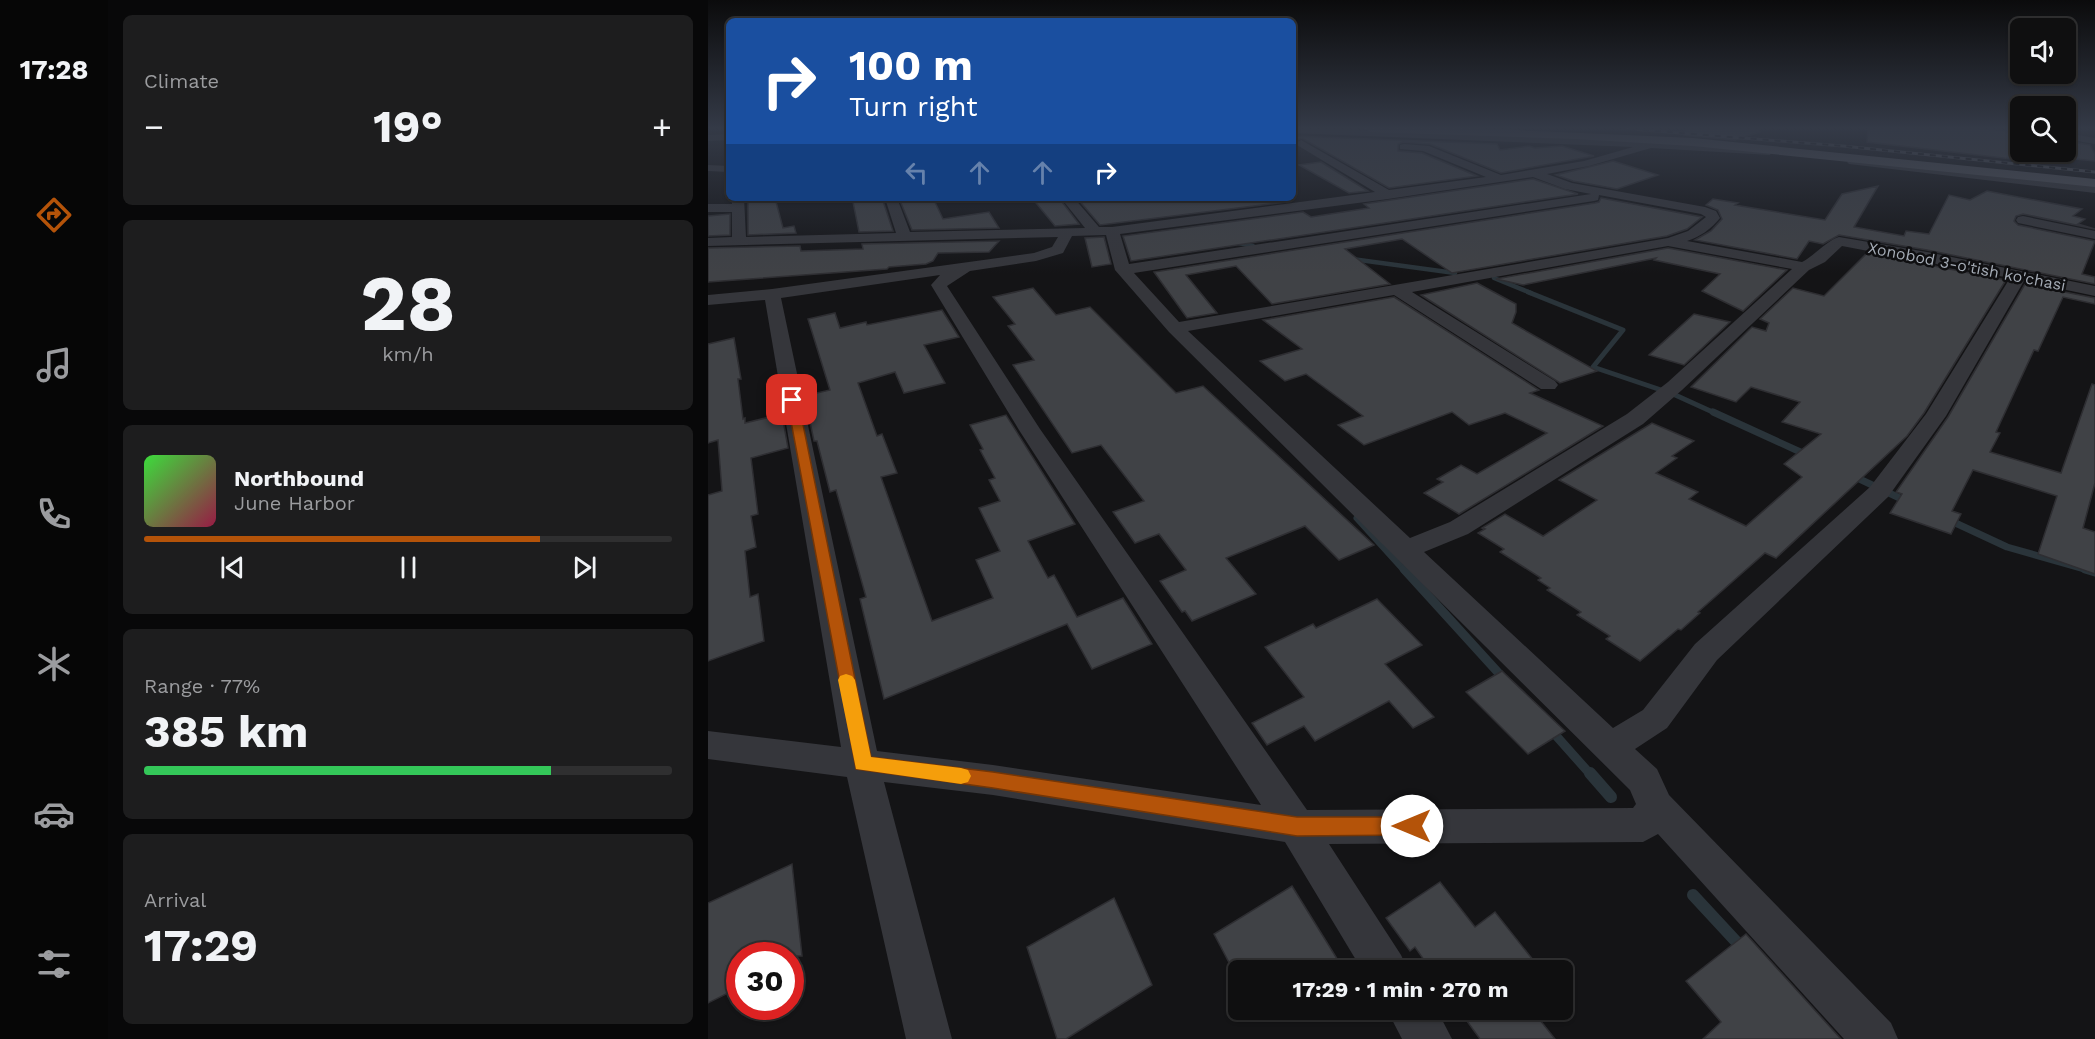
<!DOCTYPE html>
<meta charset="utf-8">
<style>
:root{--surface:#0f0f10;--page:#1d1d1e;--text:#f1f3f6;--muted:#9b9c9f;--line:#2f2f30;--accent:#b45309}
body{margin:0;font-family:"Work Sans",sans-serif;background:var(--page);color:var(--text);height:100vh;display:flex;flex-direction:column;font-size:22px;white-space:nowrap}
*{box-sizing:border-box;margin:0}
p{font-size:20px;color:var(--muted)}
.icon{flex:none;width:33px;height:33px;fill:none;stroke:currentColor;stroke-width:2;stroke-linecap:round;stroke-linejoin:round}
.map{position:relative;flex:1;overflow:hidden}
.details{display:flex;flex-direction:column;gap:15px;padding:15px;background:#080809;width:600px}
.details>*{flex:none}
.banner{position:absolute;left:18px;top:18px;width:570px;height:183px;border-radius:9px;box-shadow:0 2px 4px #0004,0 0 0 2px var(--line);background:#1a4fa0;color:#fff;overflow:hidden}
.controls{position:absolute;left:1302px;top:18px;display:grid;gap:12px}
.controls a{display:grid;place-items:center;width:66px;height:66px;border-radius:9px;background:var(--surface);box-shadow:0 2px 4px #0004,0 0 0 2px var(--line);font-size:30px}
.speed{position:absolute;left:18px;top:942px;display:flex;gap:12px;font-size:30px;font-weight:700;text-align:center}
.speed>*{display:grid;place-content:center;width:78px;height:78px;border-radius:50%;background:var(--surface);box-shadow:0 2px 4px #0004,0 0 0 2px var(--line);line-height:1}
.speed .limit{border:9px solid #d22;background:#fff;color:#111}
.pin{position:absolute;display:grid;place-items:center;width:51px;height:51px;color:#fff;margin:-26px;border-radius:12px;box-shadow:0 3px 9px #0006}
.me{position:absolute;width:66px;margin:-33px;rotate:270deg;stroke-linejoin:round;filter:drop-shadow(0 0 4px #0008)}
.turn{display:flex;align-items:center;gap:21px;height:126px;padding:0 24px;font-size:27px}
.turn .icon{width:78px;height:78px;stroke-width:2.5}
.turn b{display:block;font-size:42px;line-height:51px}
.lanes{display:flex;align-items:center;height:57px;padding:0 24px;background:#0003;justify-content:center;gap:30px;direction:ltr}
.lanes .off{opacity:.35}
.big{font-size:45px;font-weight:700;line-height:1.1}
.details .tile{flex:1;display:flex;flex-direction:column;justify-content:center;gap:9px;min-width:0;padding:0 21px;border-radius:9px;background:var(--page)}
.details .dial{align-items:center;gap:0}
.dial b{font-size:78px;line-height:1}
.song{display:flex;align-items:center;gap:18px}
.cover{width:72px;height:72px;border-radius:9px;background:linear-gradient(135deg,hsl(120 70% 55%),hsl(340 70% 35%))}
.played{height:6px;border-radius:3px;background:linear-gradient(90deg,var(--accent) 75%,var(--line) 75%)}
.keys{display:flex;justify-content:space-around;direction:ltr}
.heat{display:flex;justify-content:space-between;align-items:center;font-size:33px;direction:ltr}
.charge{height:9px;border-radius:4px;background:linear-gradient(90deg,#34c759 77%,var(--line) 0)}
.trip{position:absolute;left:520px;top:960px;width:345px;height:60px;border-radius:9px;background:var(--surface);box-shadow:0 2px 4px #0004,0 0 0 2px var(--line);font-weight:700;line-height:60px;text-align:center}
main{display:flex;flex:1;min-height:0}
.dock{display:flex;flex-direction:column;width:108px;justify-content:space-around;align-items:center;background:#060606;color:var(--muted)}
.dock .icon{width:42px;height:42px}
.dock .on{color:var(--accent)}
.dock b{font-size:27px;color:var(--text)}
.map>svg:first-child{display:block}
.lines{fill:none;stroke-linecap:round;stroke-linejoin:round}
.stream-far4{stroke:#2a343a;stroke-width:4.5}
.stream-far3{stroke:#2a343a;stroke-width:5}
.stream-far2{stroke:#2a343a;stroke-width:7}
.stream-far1{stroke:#2a343a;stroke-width:9}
.stream{stroke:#2a343a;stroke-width:12}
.building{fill:#404246;stroke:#2e2e32;stroke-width:1.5}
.minor{fill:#35363b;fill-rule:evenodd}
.major{fill:#51535a;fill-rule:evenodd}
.rail-casing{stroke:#484a50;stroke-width:3}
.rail{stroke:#0f0f11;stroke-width:2;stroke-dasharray:6;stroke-linecap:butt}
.route{fill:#b45309;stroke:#753606;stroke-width:1.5}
.slow{fill:#f59e0b}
.labels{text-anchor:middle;stroke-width:5;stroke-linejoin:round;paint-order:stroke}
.far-street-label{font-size:16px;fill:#a5acb6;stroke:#0f0f11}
</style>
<main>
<nav class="dock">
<b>17:28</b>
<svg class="icon on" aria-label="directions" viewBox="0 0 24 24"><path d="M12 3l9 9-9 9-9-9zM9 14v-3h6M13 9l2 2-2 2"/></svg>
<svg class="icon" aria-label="music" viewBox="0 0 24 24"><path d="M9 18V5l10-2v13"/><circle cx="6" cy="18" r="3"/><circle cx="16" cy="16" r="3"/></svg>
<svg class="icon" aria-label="phone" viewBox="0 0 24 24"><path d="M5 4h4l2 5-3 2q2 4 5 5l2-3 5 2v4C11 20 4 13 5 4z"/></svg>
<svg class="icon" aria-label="climate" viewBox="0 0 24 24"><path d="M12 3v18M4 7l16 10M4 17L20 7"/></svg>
<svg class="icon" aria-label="car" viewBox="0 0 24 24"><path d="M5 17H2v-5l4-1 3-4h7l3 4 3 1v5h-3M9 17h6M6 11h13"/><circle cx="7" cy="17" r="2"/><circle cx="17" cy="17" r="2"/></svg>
<svg class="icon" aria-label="filters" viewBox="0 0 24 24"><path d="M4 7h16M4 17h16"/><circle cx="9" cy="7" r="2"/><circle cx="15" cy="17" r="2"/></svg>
</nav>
<section class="details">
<div class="tile"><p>Climate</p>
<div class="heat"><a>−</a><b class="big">19°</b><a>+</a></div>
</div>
<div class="tile dial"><b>28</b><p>km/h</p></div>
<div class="tile">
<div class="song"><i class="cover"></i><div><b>Northbound</b><p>June Harbor</p></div></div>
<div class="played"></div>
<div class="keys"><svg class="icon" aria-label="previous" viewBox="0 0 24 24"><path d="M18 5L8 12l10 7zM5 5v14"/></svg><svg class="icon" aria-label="pause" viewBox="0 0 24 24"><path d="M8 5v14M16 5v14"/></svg><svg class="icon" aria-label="next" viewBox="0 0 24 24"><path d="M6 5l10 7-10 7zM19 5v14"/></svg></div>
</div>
<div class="tile"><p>Range · 77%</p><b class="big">385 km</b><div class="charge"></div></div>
<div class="tile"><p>Arrival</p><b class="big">17:29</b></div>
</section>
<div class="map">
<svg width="1387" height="1039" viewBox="0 0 1387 1039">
<rect width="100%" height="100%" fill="#141416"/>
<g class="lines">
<g class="stream-far4">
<path d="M526,242l19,4"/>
<path d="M644,259l103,14"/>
<path d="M786,278l37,15"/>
</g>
<path class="stream-far3" d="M820,292l95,38 -30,37 80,27 44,20"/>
<g class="stream-far2">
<path d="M1005,412l94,43"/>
<path d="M1143,475l57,27"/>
<path d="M649,518l48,53"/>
<path d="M1241,520l58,27 84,24"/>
</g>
<g class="stream-far1">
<path d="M696,569l100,110"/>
<path d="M1377,569l10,3"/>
<path d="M843,730l40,45"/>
</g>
<g class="stream">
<path d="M882,773l21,24"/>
<path d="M985,895l50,54"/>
</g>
</g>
<g class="building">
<path d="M977,128h74l1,4 -25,8 -51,-5z"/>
<path d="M1160,128h111l24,3 17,4v25l-153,-18z"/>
<path d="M585,136l204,8 3,6 29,-4 6,2 27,-2 32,10 -93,17 -71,-29 -27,-2 -5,2v7l24,2 55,23 -88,12 -87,-50 -5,2z"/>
<path d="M1358,141l24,4 5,9v7l-29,-3z"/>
<path d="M905,161l45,14 -41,14 -44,-8 -17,-6z"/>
<path d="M613,162l47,29 -19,2 -50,-28z"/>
<path d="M825,179l45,15 -447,67 -8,-25 180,-24 8,5 58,-9 -5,-4z"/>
<path d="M1170,186l-24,41 50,9 2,-5 23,3 20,-39 21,5 17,-9 95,18 -9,7 12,3 -7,5 17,5 -72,-15 -7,2 -2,5 4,4 77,16 -13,33 13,3v7l-168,-34 -88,-15 -16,9 -14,-3 -12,18 -102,-19 16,-9 11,-12 -4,-9 -12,-5 7,-6 25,4 -3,2 90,15 17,-26z"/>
<path d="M67,198l8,30 11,-2 2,7 -48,2v-33z"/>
<path d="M174,198l11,33 -34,1 -6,-30z"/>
<path d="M191,198h34l10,21 46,-7 10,16 -87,2z"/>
<path d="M324,198h27l20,26 -24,2z"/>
<path d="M369,198h101l3,3 19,-3h80l6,4 -186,23z"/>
<path d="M893,198l101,19 -15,12 -20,7 -215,37 -50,-34 -57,10 45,35 -118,20 -36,-38 -50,9 31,38 -30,5 -33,-46 441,-69 4,-1z"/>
<path d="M22,214v21l-22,1v-20z"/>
<path d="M396,237l7,27 -19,3 -7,-29z"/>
<path d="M291,241l-10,11 -51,1 -5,8 -7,3 -37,3 -2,2 -179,13v-34l92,-2 1,5 62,-2 -1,-5z"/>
<path d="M960,248l119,22 -44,41 -41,-20 18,-17 -66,-14 2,-2 -133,27 -27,-6z"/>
<path d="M1159,253l139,27 -82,133 -17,23 -131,122 -11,-5 -67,59 2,1 -19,17 -3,-1 -38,32 -34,-22 4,-3 -33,-21 4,-3 -34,-22 3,-2 -12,-8 3,-2 -41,-26 4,-3 -26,-16 7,-4 -3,-1 23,-14 38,22 54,-36 -38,-20 93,-57 42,18 -22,15 5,2 -21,15 42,19 -9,7 57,27 56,-49 -18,-13 37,-30 -39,-12 18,-20 -49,-15 -15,15 -45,-15 61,-60 14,4 3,-8 -9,-4 33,-31 31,8z"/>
<path d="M769,283l39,21v8l-4,11 85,48 -37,12 -139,-88z"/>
<path d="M1317,284l70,14v6l-32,-7 -25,54 -4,-1 -38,82 4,1 -10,19 71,21 31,-89 3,1v98l-12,45 12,4v42l-57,-20 19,-58 -84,-26 -21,41 9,3 -10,20 -61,-21 12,-19 -6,-2 52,-75z"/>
<path d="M325,288l23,27 34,-8 86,86 27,-7 171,159 -35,15 -34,-34 -79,32 30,36 -64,27 -7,-10 -3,1 -22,-31 26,-11 -27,-36 -24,9 -22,-31 31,-11 -43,-56 -29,8 -59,-88 21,-5 -26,-34 7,-2 -22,-27z"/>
<path d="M686,297l145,93 -9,3 73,33 -144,88 -35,-21 19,-11 -6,-3 24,-14 16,9 70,-41 -42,-20 -36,12 -17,-13 -88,33 -26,-20 25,-9 -57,-42 -21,7 -25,-20 42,-12 -39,-29z"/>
<path d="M234,310l17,27 -35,8 21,38 -41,10 -9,-21 -37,11 19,53 5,-2 15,39 -16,4 51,144 61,-23 -17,-38 24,-9 -21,-43 21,-7 -11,-21 6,-2 -15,-28 3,-1 -13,-24 36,-10 69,109 -47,17 20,37 6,-3 23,42 46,-19 29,46 -60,25 -25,-45 -183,75 -24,-100 6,-2 -30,-107 -6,2 -13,-51h-3l-7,-33 4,-1 -3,-12 22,-5 -22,-71 27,-6 5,15 26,-6 1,3z"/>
<path d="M986,314l36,8 -46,43 -35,-10z"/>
<path d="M26,338l7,41h-3l5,40 2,-1v5l37,-9 6,34 -37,10 7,56 -7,2 5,31 -11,4 5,46 8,-3 6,47 -56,20v-166l14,-4 -4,-51 -10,3v-99z"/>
<path d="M669,599l45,46 -37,19 49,53 -21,11 -24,-27 -74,40 -11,-15 -37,19 -15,-22 52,-26 -39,-50 48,-23 3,4z"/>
<path d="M794,671l63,60 -37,23 -62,-62z"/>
<path d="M84,864l10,92h-62v31l-32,16v-100z"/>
<path d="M732,882l35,45 20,-15 46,58h-110l-16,-23 -5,4 -24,-33z"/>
<path d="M584,886l52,84h-111l-19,-36z"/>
<path d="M406,898l38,87 -86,54h-9l-30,-92z"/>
<path d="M1038,934l95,105h-138l18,-17 -35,-41z"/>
<path d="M751,1010h73l23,29h-75z"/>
</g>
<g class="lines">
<g class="minor">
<path d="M585,128l289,9 63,4 6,-5 5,3 -2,3 112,8 5,3 -1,2 -119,-7 -62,18 -42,8 25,9 133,24 11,4 4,7c-9,11 -20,19 -33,23l115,21c12,-6 27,-23 37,-25l88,15 168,34v10l-71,-15 -78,135 -58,81 -171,163 -50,68 -32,21 22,20 12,26 222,228 7,16h-54l-186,-205 -15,8 -314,2 72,111 7,15h-46l-77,-128 -292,-47 -109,-13 68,257h-46l-59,-262 -139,-18v-28l133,16 -76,-447 -57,5v-10l64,-6 262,-36 18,-6 6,-10 -350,9v-8l24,-1v-25h-24v-8h24v-6h12l2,39 150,-4 -11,-35h12l13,34 175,-4 -24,-30h13l25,29h13l263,-35 -78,-47 -1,-2 5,-3 88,50 97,-13 -63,-26 -23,-2v-4l4,-1 25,2 72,29 83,-14 49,-14 -340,-14zM825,177l32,12 26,5 -462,70 -9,-30 268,-35zM891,195l102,19 5,3 -18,14 -20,7 -489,84 -45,-49 460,-72 4,-1zM398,235l9,35 54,62 461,458 6,14 -3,4 -326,2 -267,-381 -93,-143 23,-15 66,-10 27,-8 9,-17zM960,246l124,23 -124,113 -41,32 -177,108 -40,16 -222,-207 206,-36 147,94h14l3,-4 -3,-4 -143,-89zM1134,246l168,32 -84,136 -56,73 -175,157 -52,66 -30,18 -189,-176 44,-18 175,-110 39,-34 127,-120 16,-8zM232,275l-9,10 88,145 242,375 -268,-40 -116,-14 -96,-453z"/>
<path d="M1296,128h16v5l-14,-3z"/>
<path d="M1358,133l29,5v6l-29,-5z"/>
<path d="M21,134v6l-21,1v-6z"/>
<path d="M1145,159l242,26v8l-246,-29 -2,-2z"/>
<path d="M0,165l21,1v6l-21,-1z"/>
<path d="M1315,216l72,15v8l-77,-16 -2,-3 2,-3z"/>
<path d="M679,1010h50l15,29h-50z"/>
</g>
<path class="major" d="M656,128h107l222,10 402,41v8l-402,-41 -118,-7 -205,-7z"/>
<g class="rail-casing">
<path id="rail" d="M911,128l224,18 252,26"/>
</g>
<use href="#rail" class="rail"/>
</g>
<linearGradient id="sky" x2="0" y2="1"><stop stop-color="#0b0b0c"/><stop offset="0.47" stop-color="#343a47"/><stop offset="1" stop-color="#343a47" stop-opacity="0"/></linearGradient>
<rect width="1387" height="273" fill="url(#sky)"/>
<path class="route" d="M84,397l6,3 73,357 122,15 304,45h115l7,2 3,7 -3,6 -7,3 -115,1 -304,-48 -137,-19 -69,-369z"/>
<path class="slow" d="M138,674l6,2 3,4 16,77 90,11 7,2 3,6 -3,6 -7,2 -105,-15 -18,-89 2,-4z"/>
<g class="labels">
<g class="far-street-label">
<text transform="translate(1259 266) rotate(11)" y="6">Xonobod 3-o'tish ko'chasi</text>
</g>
</g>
</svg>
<div class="controls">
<a><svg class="icon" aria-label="sound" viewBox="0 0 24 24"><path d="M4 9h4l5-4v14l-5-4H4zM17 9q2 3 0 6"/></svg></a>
<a><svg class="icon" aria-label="search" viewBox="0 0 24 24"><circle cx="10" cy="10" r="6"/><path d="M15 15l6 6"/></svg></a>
</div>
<div class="speed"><div class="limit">30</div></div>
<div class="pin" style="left:84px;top:400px;background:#d93025"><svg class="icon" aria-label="arrive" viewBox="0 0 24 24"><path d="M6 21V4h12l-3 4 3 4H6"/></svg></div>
<svg class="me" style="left:704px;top:826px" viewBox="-20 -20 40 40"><circle r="19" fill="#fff"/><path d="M0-13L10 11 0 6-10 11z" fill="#b45309"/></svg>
<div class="trip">17:29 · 1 min · 270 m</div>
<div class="banner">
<div class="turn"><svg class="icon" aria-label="right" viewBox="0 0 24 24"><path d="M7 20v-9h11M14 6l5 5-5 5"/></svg><div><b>100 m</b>Turn right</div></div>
<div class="lanes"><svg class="icon off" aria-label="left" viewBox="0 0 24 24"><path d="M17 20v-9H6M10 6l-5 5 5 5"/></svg><svg class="icon off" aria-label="ahead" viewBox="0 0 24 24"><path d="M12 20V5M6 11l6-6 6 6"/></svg><svg class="icon off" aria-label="ahead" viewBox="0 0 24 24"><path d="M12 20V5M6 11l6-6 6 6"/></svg><svg class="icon" aria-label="right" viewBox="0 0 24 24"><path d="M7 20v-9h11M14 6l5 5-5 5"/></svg></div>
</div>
</div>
</main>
